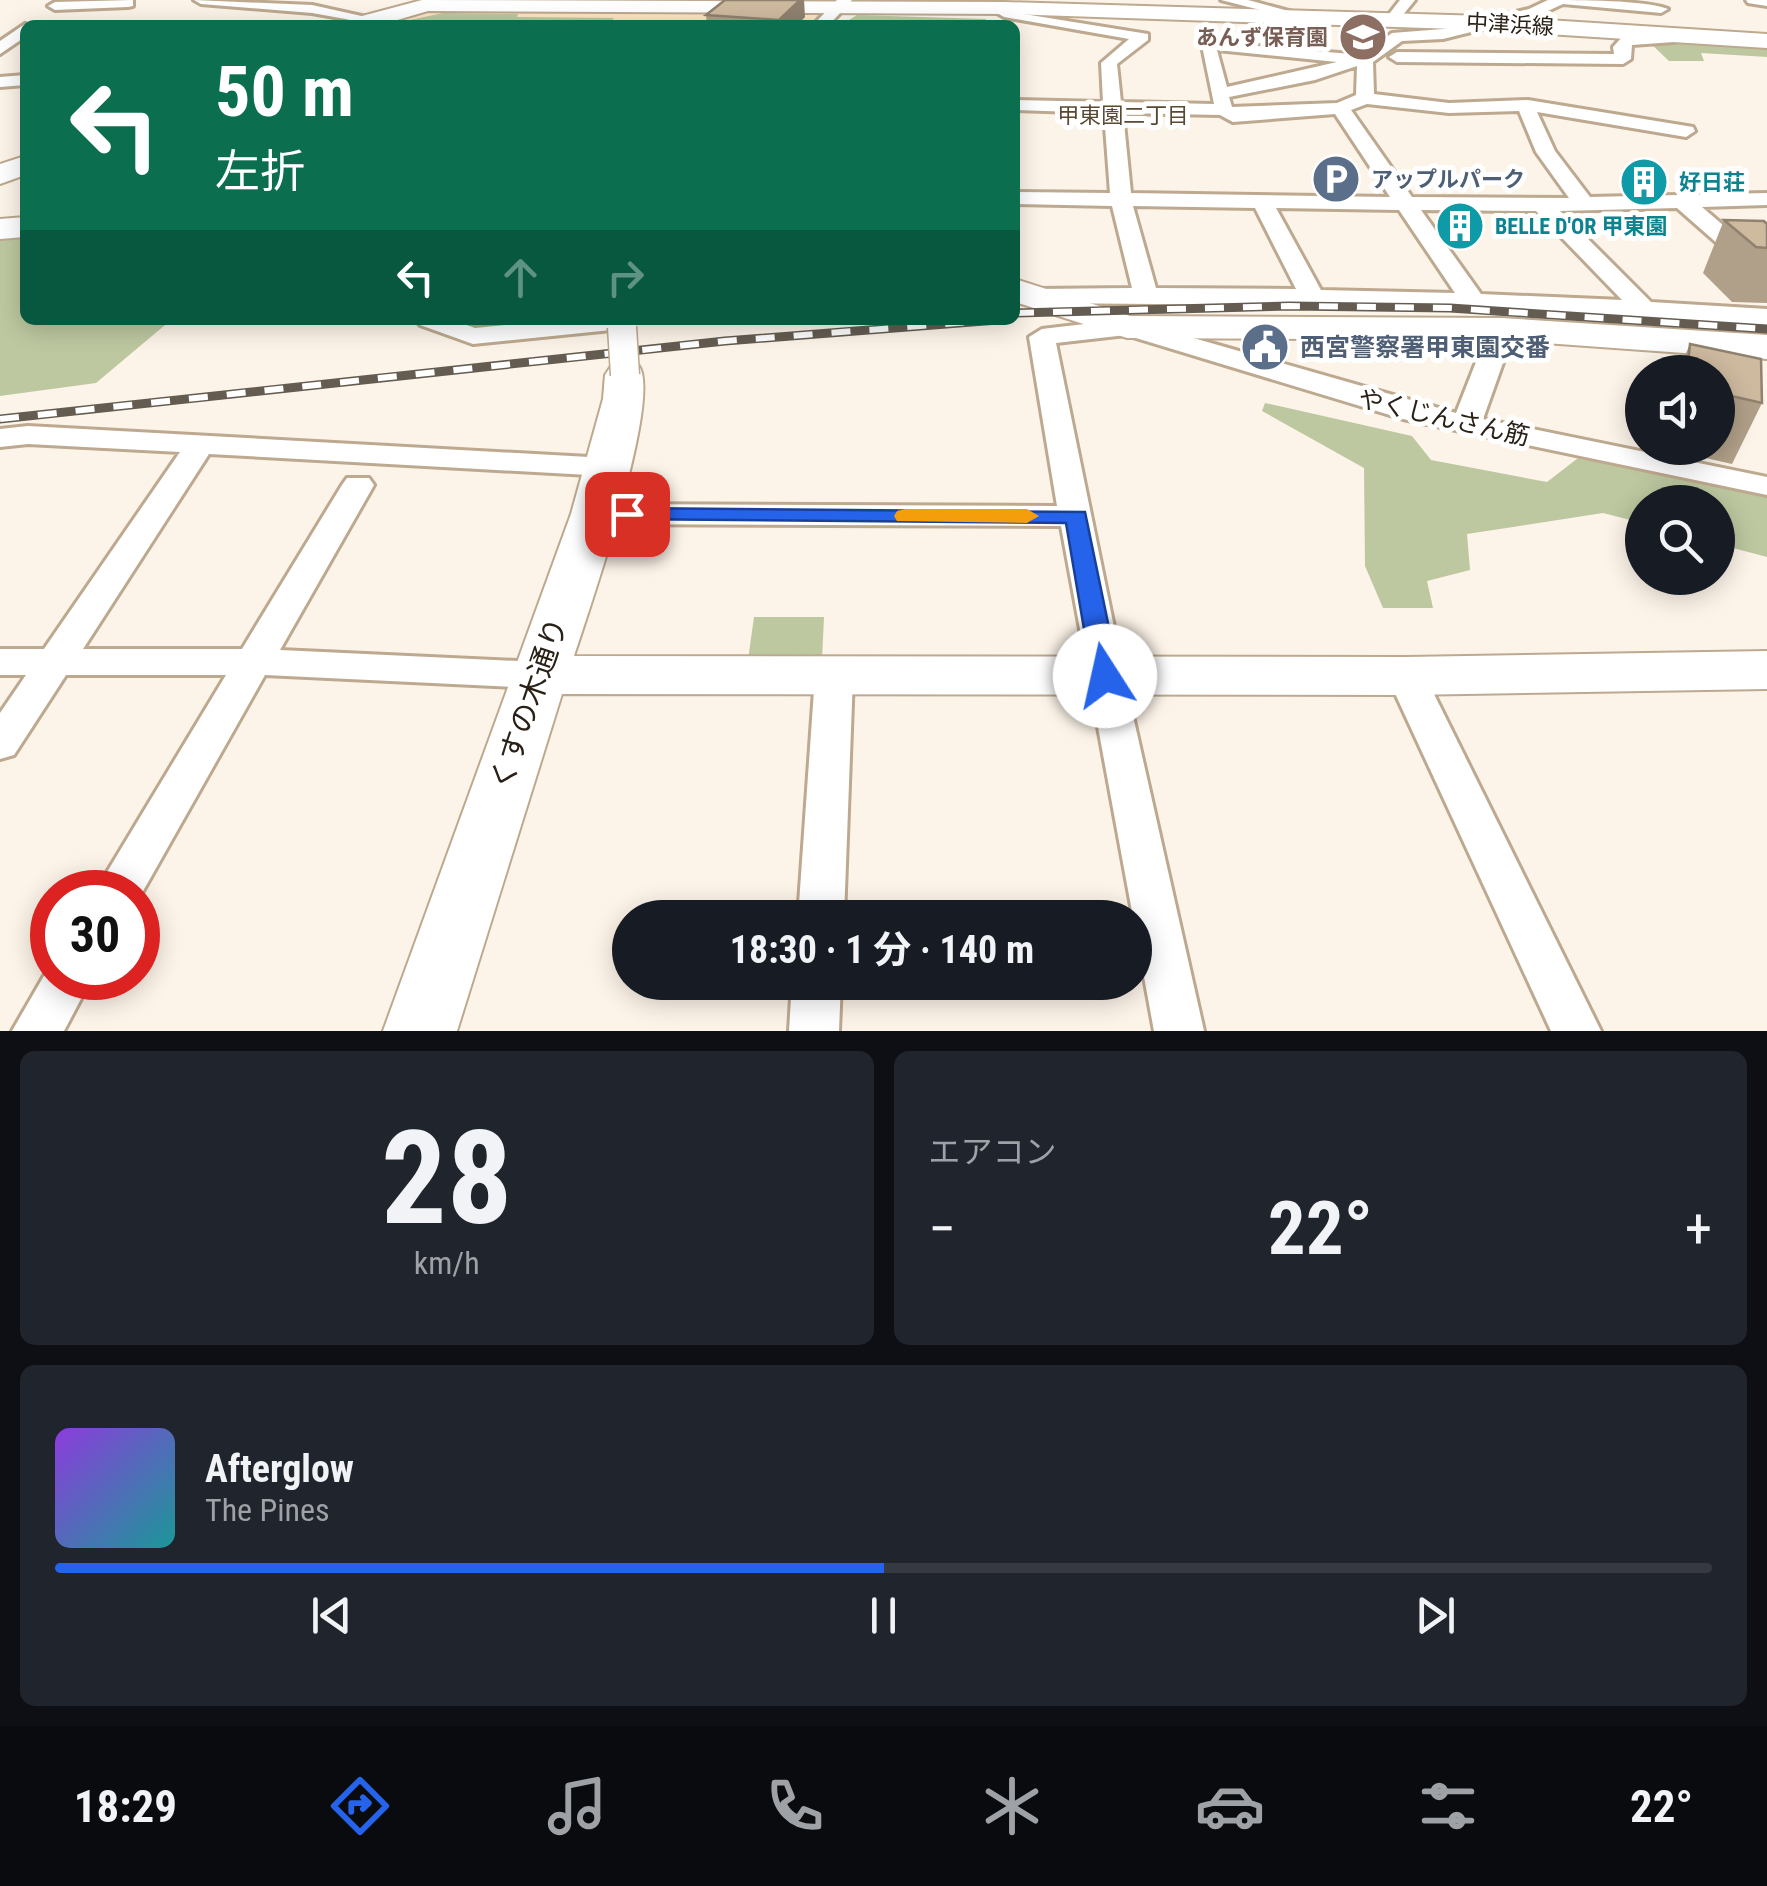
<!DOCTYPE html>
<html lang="ja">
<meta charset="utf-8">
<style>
:root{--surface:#171b24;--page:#20242c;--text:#f1f3f6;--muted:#9ea1a6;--line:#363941;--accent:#2563eb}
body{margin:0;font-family:"Roboto Condensed","Noto Sans JP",sans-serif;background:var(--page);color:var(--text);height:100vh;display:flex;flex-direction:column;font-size:38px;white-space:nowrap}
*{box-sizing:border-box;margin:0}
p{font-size:32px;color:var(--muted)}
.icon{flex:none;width:55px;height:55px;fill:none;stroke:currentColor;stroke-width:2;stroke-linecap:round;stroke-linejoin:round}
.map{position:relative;height:1031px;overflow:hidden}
.details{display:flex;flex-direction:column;gap:20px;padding:20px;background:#0d0f14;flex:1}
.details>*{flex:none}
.guide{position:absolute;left:20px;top:20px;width:1000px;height:305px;border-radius:15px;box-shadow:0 5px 25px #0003;background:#0b6e4f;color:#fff;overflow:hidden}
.tools{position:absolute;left:1625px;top:355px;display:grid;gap:20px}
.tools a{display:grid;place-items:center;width:110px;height:110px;border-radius:50%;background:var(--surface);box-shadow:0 5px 25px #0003;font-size:50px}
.speed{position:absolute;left:30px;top:870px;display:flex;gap:20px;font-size:50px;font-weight:700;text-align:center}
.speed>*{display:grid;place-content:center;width:130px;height:130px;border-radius:50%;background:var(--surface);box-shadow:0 5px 25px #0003;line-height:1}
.speed .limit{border:15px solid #d22;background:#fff;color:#111}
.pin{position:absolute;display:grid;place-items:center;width:85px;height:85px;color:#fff;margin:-42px;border-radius:20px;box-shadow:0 5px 15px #0006}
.me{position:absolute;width:110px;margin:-55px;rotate:350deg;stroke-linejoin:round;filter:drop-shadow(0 0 8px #0008)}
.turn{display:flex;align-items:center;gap:35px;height:210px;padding:0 30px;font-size:45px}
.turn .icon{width:130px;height:130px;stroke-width:2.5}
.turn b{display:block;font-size:70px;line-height:85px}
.lanes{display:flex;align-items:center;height:95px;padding:0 30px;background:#0003;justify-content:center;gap:50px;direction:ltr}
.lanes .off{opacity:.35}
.big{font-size:75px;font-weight:700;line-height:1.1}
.details .tile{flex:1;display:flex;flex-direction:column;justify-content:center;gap:15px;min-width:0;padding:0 35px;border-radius:15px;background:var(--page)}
.details .dial{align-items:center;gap:0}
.dial b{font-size:130px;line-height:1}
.song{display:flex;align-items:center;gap:30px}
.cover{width:120px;height:120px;border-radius:15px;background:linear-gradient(135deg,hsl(270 70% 55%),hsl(180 70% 35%))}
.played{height:10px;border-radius:5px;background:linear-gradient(90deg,var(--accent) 50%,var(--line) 50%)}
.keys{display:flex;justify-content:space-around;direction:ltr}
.heat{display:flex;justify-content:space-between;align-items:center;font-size:55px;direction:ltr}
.details .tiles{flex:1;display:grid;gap:20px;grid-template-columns:1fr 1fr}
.tile:last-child{grid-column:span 2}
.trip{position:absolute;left:612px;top:900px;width:540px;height:100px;border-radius:50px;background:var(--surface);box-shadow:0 5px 25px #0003;font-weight:700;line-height:100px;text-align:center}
.tabs{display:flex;height:160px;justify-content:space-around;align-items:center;background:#090b0e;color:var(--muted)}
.tabs .icon{width:70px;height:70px}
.tabs .current{color:var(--accent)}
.tabs b{font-size:45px;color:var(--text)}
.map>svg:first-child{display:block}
.built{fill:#ffe5c3}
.green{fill:#bdc8a0}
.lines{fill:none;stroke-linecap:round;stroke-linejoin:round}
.street-casing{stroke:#bda98f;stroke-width:6}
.secondary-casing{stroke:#bda98f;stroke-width:4}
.street{fill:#fff;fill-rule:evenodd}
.secondary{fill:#fff;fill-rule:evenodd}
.rail-casing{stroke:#645c51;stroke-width:9}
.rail{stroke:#fff;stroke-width:6;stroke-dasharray:19;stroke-linecap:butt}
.street-bridge-casing{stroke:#bda98f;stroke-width:31;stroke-linecap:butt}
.street-bridge{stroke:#fff;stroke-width:28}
.wall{fill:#b1a089}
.shaded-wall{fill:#90826f}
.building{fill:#ceba9f;stroke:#90826f;stroke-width:2.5}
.route{fill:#2563eb;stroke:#184099;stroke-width:2.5}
.slow{fill:#f59e0b}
.labels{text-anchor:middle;stroke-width:10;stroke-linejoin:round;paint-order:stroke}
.far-street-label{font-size:22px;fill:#292117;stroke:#fff}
.far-education-label{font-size:22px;font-weight:bold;fill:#785e54;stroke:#fff;text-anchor:end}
.far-neighbourhood-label{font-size:22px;fill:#5a4931;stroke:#fff}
.far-service-label{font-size:22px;font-weight:bold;fill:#4e5e75;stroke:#fff;text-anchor:start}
.far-culture-label{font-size:22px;font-weight:bold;fill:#0d838f;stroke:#fff;text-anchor:start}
.service-label{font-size:25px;font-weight:bold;fill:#4e5e75;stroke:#fff;text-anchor:start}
.street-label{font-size:25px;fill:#292117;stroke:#fff}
.near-street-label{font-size:30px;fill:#292117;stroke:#fff}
</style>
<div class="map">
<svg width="1767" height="1031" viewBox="0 0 1767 1031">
<rect width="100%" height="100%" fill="#fdf4e9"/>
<path class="built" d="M452,10l374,2 -13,13h-440l29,-9z"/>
<g class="green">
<path d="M443,13l75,1 -1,3 97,1 -6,7h-222z"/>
<path d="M857,15l129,4 -1,6h-144z"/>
<path d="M1683,40l84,6v11l-66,-4 3,8h-35l-21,-20z"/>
<path d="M25,234v86h146l-75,63 -96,13v-160z"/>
<path d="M1265,403l147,33 19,24 116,22 31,-24 189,37v62l-49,-13v-42h-76v21l-39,-10 -136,21 3,36 -43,11 6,27h-50l-18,-42 -1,-98 -102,-57z"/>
<path d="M754,617h70l-2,43h-74z"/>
</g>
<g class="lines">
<g class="street-casing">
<g id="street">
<path d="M133,0v6l-5,1 -73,3 -7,-4 7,-4z"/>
<path d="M194,0l118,5 63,14 -7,4 -56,-10 -111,-9z"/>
<path d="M837,0h15l-23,25h-16z"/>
<path d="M1221,0h27l59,16 -7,4z"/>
<path d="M1400,0h15l-17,21h-10l-2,-3z"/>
<path d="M1548,0c30,0 97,0 120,9l-7,4 -98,-9 -24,11 -96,24 -41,2 -29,21 1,32 75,9 79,-3 165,27 2,4 -9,6 -149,-25 18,39 35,46 177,-4v12l-65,2 65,56v19l-8,-2 -82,-72 -117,3 91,91 116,7v16l-365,-19 -365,-3 -12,-7 12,-7 95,-1 -20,-82 -97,-2v-12l95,1 -6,-80 -89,-3v-10l88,2 -2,-39 28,-24 -125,-22 -7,-4 2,-3 149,24v6l-31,24 4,38 93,2 -13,-63 161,14 30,-22 51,-4 86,-20zM1217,50l120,12 -110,25zM1357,66l-1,29 -19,8 -105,4 -3,-10 86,-17zM1367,104l82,9 70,-2 17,41 33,46 -157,-1 -61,-87zM1123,113l97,2 13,7 102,-8 55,83 -259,-4zM1133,206l122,2 41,81 -140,-1zM1276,208l123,2 56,83 -134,-3zM1421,210l115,1 86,89 -141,-6z"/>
<path d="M1746,0h21v6l-19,-3z"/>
<path d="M25,24v13l-25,17v-13z"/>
<path d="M1664,29l10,7v6l-42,3 -1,14 -8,5 -226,-2 -8,-5 8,-5 217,2 -1,-7 9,-10 35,-2z"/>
<path d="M25,75v10l-25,2v-10z"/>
<path d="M1127,319l329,94 33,-84 13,-8 13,8 -32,90 284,58v18l-364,-76 -277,-84 -70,8 68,333 80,355h-50l-93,-505 -466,-2 -11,-3 -5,-7 5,-7 11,-3 462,2 -28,-169 13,-8z"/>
<path d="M416,320h37l22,8 79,-8 80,1 -13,8 -148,15 -53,-19z"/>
<path d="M28,426l579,32 11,2 4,7 -4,7 -11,2 -398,-22 -126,195h159l100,-164 5,-7h22l5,7 -94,165 258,12 13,4 6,9 -6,9 -13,4 -273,-13 -127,225v-8h-43l131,-217h-160l-52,80 -14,4v-46l26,-38h-26v-26h44l136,-197 -152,-8 -28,3v-18z"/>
<path d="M834,663l13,4 6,9 -9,242h-46l17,-242 6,-9z"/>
<path d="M1406,663l13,4 6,9 176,355h-50l-164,-355 6,-9z"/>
<path d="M52,962v16h40l-28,53h-52z"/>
<path d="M792,982h49l-2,49h-50z"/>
</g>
</g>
<g class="secondary-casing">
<g id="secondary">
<path d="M422,0l583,2 480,14 282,18v14l-282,-18 -480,-16 -577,-3 -48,14h-36l3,-5z"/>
<path d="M25,156v19l-25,9v-20z"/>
<path d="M25,217v20l-25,2v-20z"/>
<path d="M1015,279l115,37 372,2 265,17v24l-265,-19 -375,-2 -112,-36z"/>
<path d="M625,363l14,3c23,33 -50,244 -65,290l832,1 361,-6v38l-361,6 -844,-1 -105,337h-74l188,-517 32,-115 2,-24 6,-9z"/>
</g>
</g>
<use href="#street" class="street"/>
<use href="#secondary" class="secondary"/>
<g class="rail-casing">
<g id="rail">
<path d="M1015,313l274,-7 161,2 317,21"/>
<path d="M0,419l725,-78 273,-21"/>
</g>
</g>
<use href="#rail" class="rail"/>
<g class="street-bridge-casing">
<path id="street-bridge" d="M622,327l3,48"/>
</g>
<use href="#street-bridge" class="street-bridge"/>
</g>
<g class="wall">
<path d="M706,15l99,2 -8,8h-90z"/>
<path d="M1724,220l43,4v79l-35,-1 -29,-29z"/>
<path d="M1690,344l72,59 -30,61 -70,-16h56v-76h-40z"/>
</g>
<path class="shaded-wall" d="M800,0h4l1,17 -8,8h-18v-5z"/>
<g class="building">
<path d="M725,0h75l-21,20 -73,-5z"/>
<path d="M1724,220l40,1 3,3v24l-11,-1z"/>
<path d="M1690,344l71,15 1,44 -44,-10v-21h-31z"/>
</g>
<path class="route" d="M627,508l458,4 34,164 -4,6h-19l-4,-6 -26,-153 -447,-4 -3,-5 3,-4z"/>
<path class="slow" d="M905,509h122l12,7 -12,7 -130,-2 -3,-5 3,-5z"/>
<defs>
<g id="school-disc" transform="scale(2.5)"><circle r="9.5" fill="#8d6e63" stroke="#fff"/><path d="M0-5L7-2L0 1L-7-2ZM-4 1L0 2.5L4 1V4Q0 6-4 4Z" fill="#fff"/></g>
<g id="parking-disc" transform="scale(2.5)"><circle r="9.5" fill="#5c6f8a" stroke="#fff"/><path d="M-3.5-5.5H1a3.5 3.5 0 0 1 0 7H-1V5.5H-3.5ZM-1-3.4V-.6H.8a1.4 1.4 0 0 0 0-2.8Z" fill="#fff"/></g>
<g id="building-disc" transform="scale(2.5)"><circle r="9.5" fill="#0f9aa8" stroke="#fff"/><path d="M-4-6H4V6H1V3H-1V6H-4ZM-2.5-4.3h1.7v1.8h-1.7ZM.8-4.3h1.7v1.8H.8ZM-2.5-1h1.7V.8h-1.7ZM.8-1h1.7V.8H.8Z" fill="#fff"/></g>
<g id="civic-disc" transform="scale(2.5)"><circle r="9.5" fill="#5c6f8a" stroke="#fff"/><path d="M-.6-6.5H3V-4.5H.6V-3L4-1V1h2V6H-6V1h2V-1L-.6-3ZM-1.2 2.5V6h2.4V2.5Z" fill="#fff"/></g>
</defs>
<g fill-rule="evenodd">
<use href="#school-disc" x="1363" y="37"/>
<use href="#parking-disc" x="1336" y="179"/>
<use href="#building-disc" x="1644" y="182"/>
<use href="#building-disc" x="1460" y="226"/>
<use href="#civic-disc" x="1265" y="347"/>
</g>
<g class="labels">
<g class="far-street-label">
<text transform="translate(1510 24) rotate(3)" y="8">中津浜線</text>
</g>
<g class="far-education-label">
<text x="1328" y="45">あんず保育園</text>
</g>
<g class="far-neighbourhood-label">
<text x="1123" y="123">甲東園二丁目</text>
</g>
<g class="far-service-label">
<text x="1371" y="187">アップルパーク</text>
</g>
<g class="far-culture-label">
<text x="1679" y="190">好日荘</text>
<text x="1495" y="234">BELLE D'OR 甲東園</text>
</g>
<g class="service-label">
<text x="1300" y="356">西宮警察署甲東園交番</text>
</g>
<g class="street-label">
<text transform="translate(1444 417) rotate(13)" y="9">やくじんさん筋</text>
</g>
<g class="near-street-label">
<text transform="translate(529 704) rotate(-71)" y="10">くすの木通り</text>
</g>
</g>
</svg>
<div class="tools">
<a><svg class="icon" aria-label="sound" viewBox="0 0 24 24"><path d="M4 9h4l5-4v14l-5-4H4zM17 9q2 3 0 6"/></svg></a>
<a><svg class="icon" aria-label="search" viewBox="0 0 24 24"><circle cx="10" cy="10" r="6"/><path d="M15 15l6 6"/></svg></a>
</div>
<div class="speed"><div class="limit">30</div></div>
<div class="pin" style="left:627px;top:514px;background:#d93025"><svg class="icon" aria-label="arrive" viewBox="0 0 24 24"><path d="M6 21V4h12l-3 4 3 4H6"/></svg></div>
<svg class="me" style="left:1105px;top:676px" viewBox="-20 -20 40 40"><circle r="19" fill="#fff"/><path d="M0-13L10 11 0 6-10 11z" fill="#2563eb"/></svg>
<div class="trip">18:30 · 1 分 · 140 m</div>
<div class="guide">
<div class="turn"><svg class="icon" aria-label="left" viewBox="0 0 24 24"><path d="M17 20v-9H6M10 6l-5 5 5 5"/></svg><div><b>50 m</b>左折</div></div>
<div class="lanes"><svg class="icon" aria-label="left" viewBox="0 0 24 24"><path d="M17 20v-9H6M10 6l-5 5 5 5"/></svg><svg class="icon off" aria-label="ahead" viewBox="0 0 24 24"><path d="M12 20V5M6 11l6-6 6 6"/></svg><svg class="icon off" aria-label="right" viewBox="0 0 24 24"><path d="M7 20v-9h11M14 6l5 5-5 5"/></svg></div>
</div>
</div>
<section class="details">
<div class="tiles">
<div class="tile dial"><b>28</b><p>km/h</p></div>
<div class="tile"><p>エアコン</p>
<div class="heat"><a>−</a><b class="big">22°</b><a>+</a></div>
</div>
<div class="tile">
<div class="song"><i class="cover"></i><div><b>Afterglow</b><p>The Pines</p></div></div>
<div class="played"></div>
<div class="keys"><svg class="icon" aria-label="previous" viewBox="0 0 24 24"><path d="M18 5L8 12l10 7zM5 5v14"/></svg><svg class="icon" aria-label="pause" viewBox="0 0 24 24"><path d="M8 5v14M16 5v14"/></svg><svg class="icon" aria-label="next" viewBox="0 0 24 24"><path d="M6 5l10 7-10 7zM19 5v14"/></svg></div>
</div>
</div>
</section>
<nav class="tabs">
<b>18:29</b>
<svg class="icon current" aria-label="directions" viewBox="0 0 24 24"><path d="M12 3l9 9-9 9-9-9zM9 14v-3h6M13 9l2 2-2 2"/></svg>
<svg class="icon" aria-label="music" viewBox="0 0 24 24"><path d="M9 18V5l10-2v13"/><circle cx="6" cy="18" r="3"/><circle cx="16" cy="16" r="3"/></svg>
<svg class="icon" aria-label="phone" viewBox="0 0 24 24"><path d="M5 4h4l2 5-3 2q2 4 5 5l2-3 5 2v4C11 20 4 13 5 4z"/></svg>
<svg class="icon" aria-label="climate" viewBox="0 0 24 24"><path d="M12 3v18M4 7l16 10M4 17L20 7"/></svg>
<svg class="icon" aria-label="car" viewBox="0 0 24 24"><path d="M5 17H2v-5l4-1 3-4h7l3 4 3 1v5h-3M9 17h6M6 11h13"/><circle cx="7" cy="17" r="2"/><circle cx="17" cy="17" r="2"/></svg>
<svg class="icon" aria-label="filters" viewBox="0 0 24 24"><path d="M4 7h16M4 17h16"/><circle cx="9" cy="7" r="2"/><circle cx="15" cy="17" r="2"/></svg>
<b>22°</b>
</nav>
